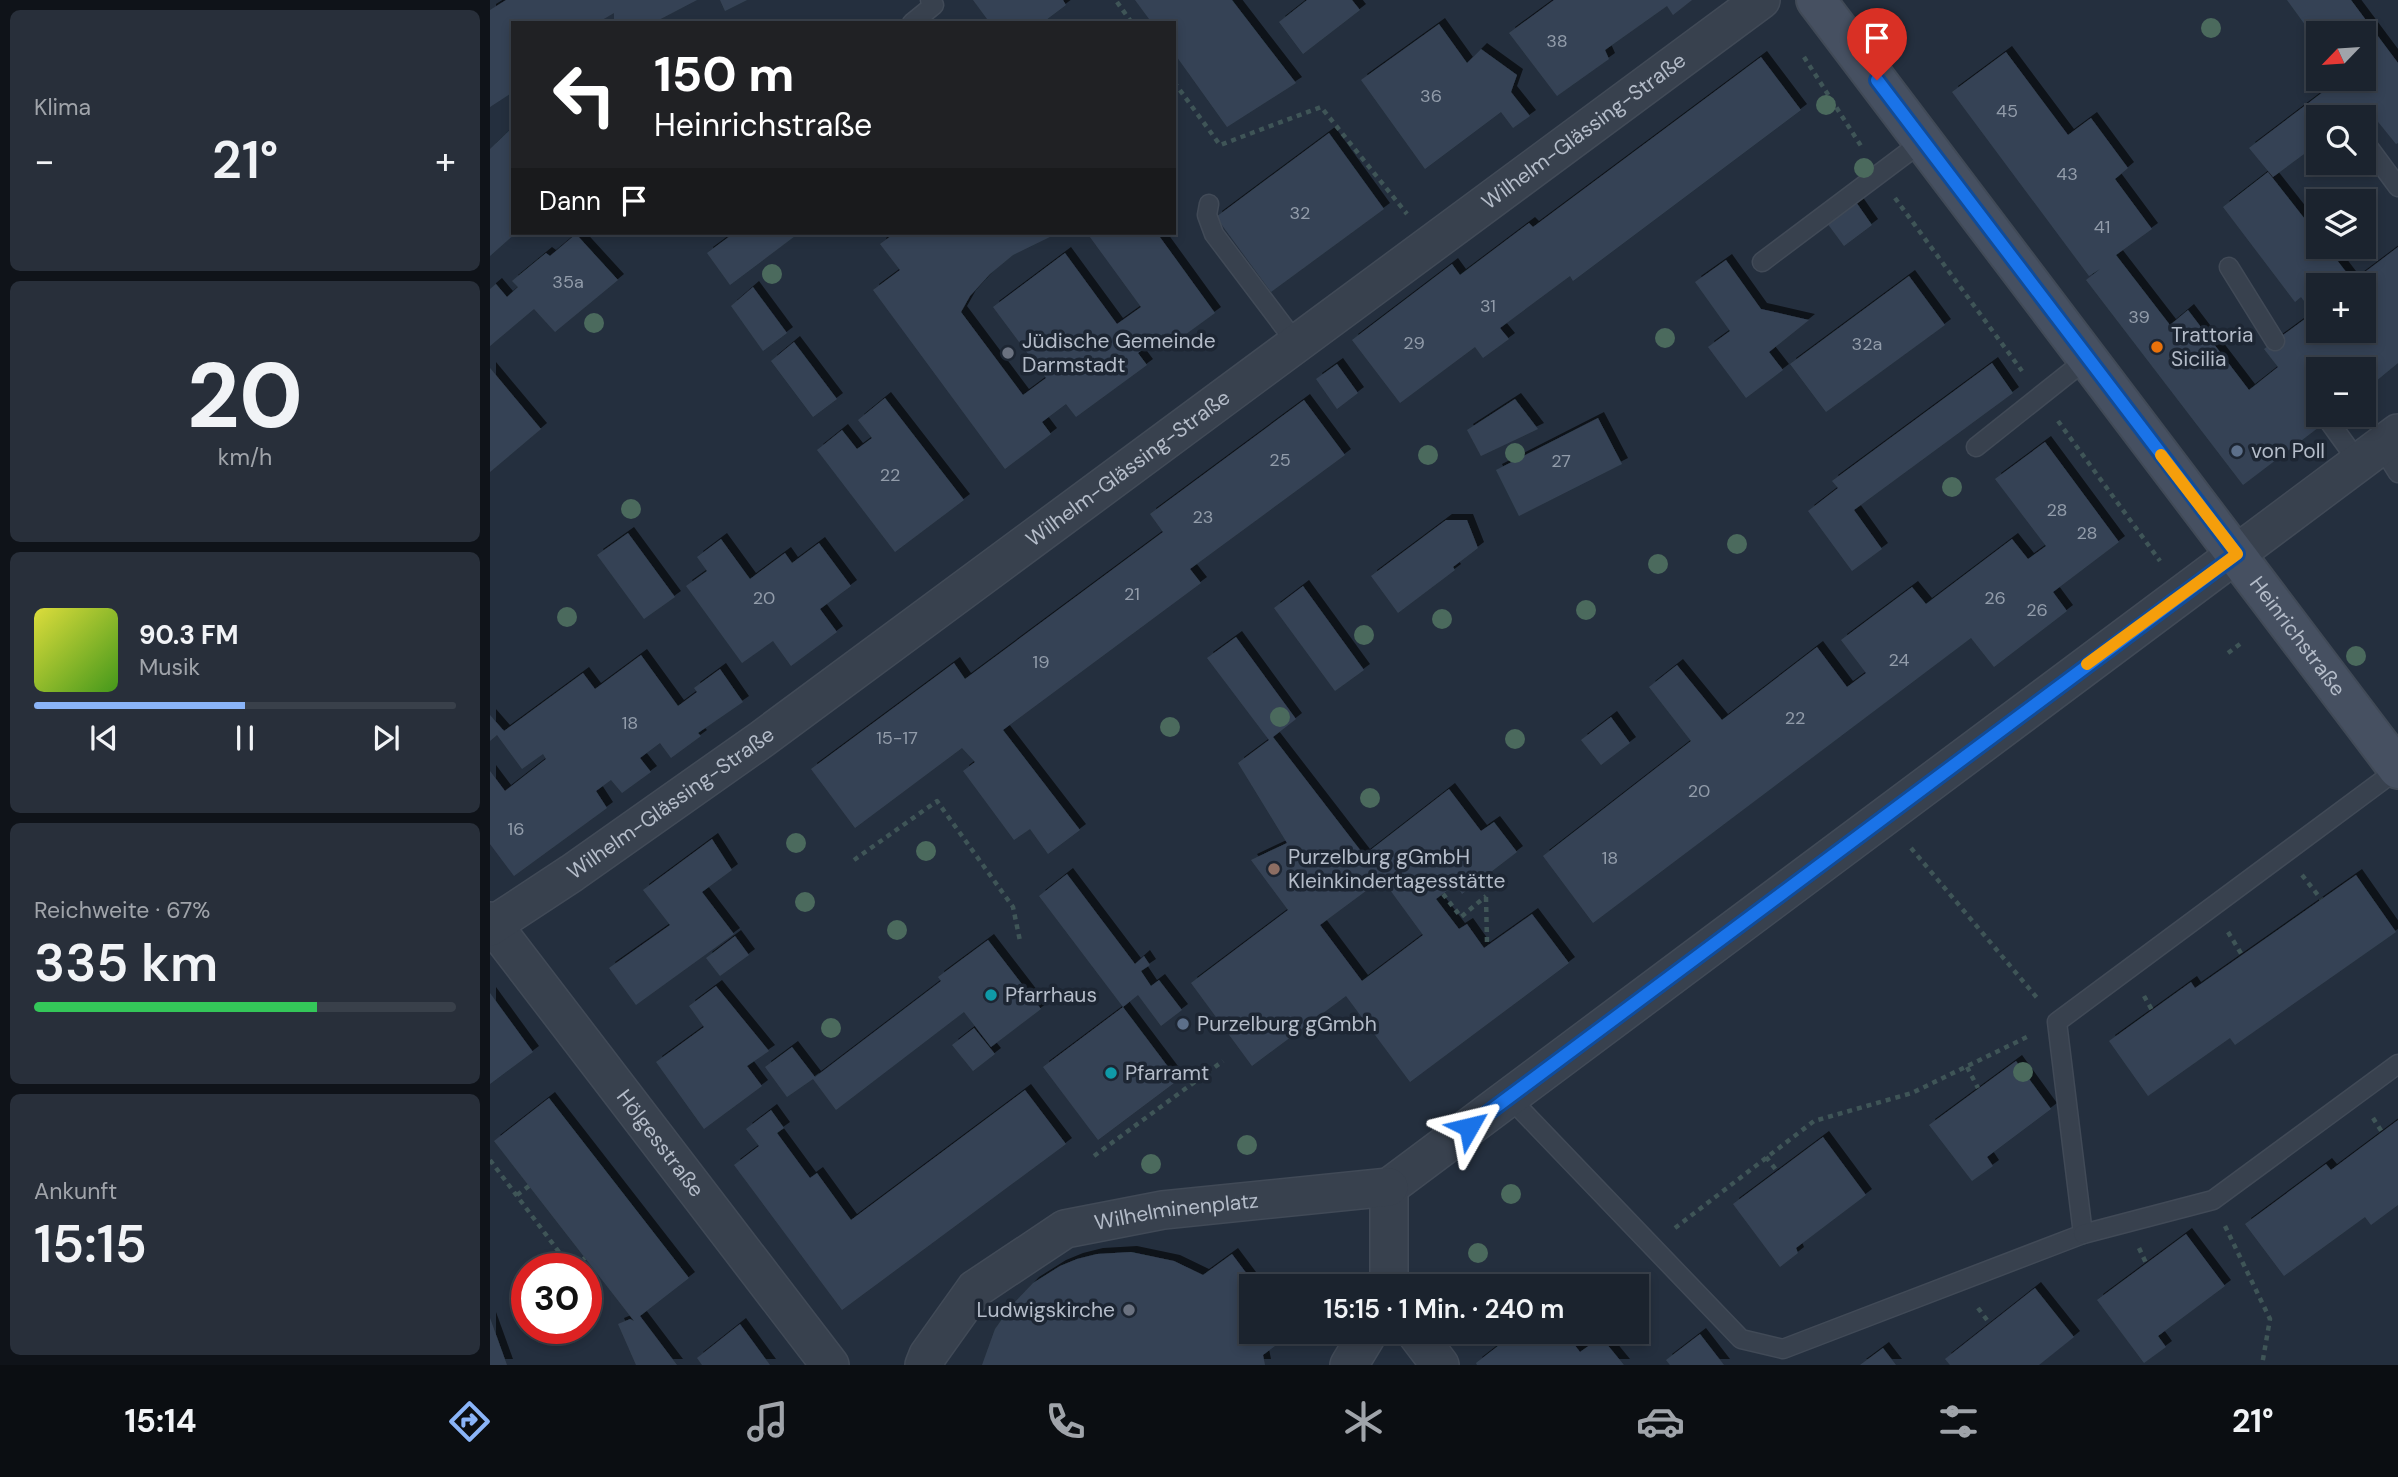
<!DOCTYPE html>
<html lang="de">
<meta charset="utf-8">
<style>
:root{--surface:#1b232e;--page:#282f3a;--text:#f1f3f6;--muted:#a0a4aa;--line:#39404a;--accent:#8ab4f8}
body{margin:0;font-family:"DM Sans",sans-serif;background:var(--page);color:var(--text);height:100vh;display:flex;flex-direction:column;font-size:26px;white-space:nowrap}
*{box-sizing:border-box;margin:0}
p{font-size:23px;color:var(--muted)}
.icon{flex:none;width:38px;height:38px;fill:none;stroke:currentColor;stroke-width:2;stroke-linecap:round;stroke-linejoin:round}
.map{position:relative;flex:1;overflow:hidden}
.details{display:flex;flex-direction:column;gap:10px;padding:10px;background:#0f1319;width:490px}
.details>*{flex:none}
.hud{position:absolute;left:21px;top:21px;width:665px;height:214px;border-radius:0px;box-shadow:0 4px 10px #0003,0 0 0 2px var(--line);background:#202124;color:#fff;overflow:hidden}
.needle{width:46px;rotate:245deg}
.controls{position:absolute;left:1816px;top:21px;display:grid;gap:14px}
.controls a{display:grid;place-items:center;width:70px;height:70px;border-radius:0px;background:var(--surface);box-shadow:0 4px 10px #0003,0 0 0 2px var(--line);font-size:35px}
.speed{position:absolute;left:21px;top:1253px;display:flex;gap:14px;font-size:35px;font-weight:700;text-align:center}
.speed>*{display:grid;place-content:center;width:91px;height:91px;border-radius:50%;background:var(--surface);box-shadow:0 4px 10px #0003,0 0 0 2px var(--line);line-height:1}
.speed .limit{border:10px solid #d22;background:#fff;color:#111}
.pin{position:absolute;display:grid;place-items:center;width:60px;height:60px;color:#fff;margin:-72px -30px;border-radius:50% 50% 50% 0;rotate:-45deg;box-shadow:0 0 7px #0007}
.pin .icon{rotate:45deg}
.me{position:absolute;width:77px;margin:-38px;rotate:53deg;stroke-linejoin:round;filter:drop-shadow(0 0 5px #0008)}
.turn{display:flex;align-items:center;gap:24px;height:147px;padding:0 28px;font-size:32px}
.turn .icon{width:91px;height:91px;stroke-width:2.5}
.turn b{display:block;font-size:49px;line-height:60px}
.then{display:flex;align-items:center;height:66px;padding:0 28px;background:#0003;gap:14px;font-size:26px}
.big{font-size:52px;font-weight:600;line-height:1.1}
.details .tile{flex:1;display:flex;flex-direction:column;justify-content:center;gap:10px;min-width:0;padding:0 24px;border-radius:10px;background:var(--page)}
.details .dial{align-items:center;gap:0}
.dial b{font-size:91px;line-height:1}
.song{display:flex;align-items:center;gap:21px}
.cover{width:84px;height:84px;border-radius:10px;background:linear-gradient(135deg,hsl(60 70% 55%),hsl(100 70% 35%))}
.played{height:7px;border-radius:4px;background:linear-gradient(90deg,var(--accent) 50%,var(--line) 50%)}
.keys{display:flex;justify-content:space-around;direction:ltr}
.heat{display:flex;justify-content:space-between;align-items:center;font-size:38px;direction:ltr}
.charge{height:10px;border-radius:5px;background:linear-gradient(90deg,#34c759 67%,var(--line) 0)}
.trip{position:absolute;left:749px;top:1274px;width:410px;height:70px;border-radius:0px;background:var(--surface);box-shadow:0 4px 10px #0003,0 0 0 2px var(--line);font-weight:600;line-height:70px;text-align:center}
.menu{display:flex;height:112px;justify-content:space-around;align-items:center;background:#0b0e12;color:var(--muted)}
.menu .icon{width:49px;height:49px}
.menu .current{color:var(--accent)}
.menu b{font-size:32px;color:var(--text)}
main{display:flex;flex:1;min-height:0}
.map>svg:first-child{display:block}
.building{fill:#364354;fill-rule:evenodd;filter:url(#shadow)}
.lines{fill:none;stroke-linecap:round;stroke-linejoin:round}
.service-casing{stroke:#414a57;stroke-width:21}
.minor-casing{stroke:#414a57;stroke-width:40}
.secondary-casing{stroke:#414a57;stroke-width:42}
.path{stroke:#3f5557;stroke-width:4.5;stroke-dasharray:5 5;stroke-linecap:butt}
.service{stroke:#38414e;stroke-width:18}
.minor{stroke:#38414e;stroke-width:37}
.secondary{stroke:#465061;stroke-width:38}
.tree{fill:#4b6a5d}
.route-casing{stroke:#114b97;stroke-width:18}
.route{stroke:#1a73e8;stroke-width:12}
.slow{stroke:#f59e0b;stroke-width:12}
.food-dot{fill:#e8710a;stroke:#1d2633;stroke-width:2.5}
.worship-dot{fill:#6b7280;stroke:#1d2633;stroke-width:2.5}
.service-dot{fill:#5c6f8a;stroke:#1d2633;stroke-width:2.5}
.education-dot{fill:#8d6e63;stroke:#1d2633;stroke-width:2.5}
.culture-dot{fill:#0f9aa8;stroke:#1d2633;stroke-width:2.5}
.labels{text-anchor:middle;stroke-width:7;stroke-linejoin:round;paint-order:stroke}
.number-label{font-size:18px;fill:#929caa}
.street-label{font-size:21px;fill:#b4bcc9;stroke:#1d2633}
.poi-label{font-size:21px;fill:#b4bcc9;stroke:#1d2633;text-anchor:start}
</style>
<main>
<section class="details">
<div class="tile"><p>Klima</p>
<div class="heat"><a>−</a><b class="big">21°</b><a>+</a></div>
</div>
<div class="tile dial"><b>20</b><p>km/h</p></div>
<div class="tile">
<div class="song"><i class="cover"></i><div><b>90.3 FM</b><p>Musik</p></div></div>
<div class="played"></div>
<div class="keys"><svg class="icon" aria-label="previous" viewBox="0 0 24 24"><path d="M18 5L8 12l10 7zM5 5v14"/></svg><svg class="icon" aria-label="pause" viewBox="0 0 24 24"><path d="M8 5v14M16 5v14"/></svg><svg class="icon" aria-label="next" viewBox="0 0 24 24"><path d="M6 5l10 7-10 7zM19 5v14"/></svg></div>
</div>
<div class="tile"><p>Reichweite · 67%</p><b class="big">335 km</b><div class="charge"></div></div>
<div class="tile"><p>Ankunft</p><b class="big">15:15</b></div>
</section>
<div class="map">
<svg width="1908" height="1365" viewBox="0 0 1908 1365">
<defs>
<filter id="shadow"><feDropShadow dx="6" dy="-6" stdDeviation="0" flood-color="#0009"/></filter>
</defs>
<rect width="100%" height="100%" fill="#242f3e"/>
<g class="building">
<path d="M16,0h191l-44,23h-39v-10l-17,10h-84v69l-23,15v-97z"/>
<path d="M230,0h27l-22,11z"/>
<path d="M483,0h90l3,5 -24,18h-41l-2,-3 -9,3z"/>
<path d="M645,0h97l64,83 -69,44 -53,-74v-30h-22z"/>
<path d="M817,0h45l8,10 -57,44 -24,-32z"/>
<path d="M1064,0h138l-19,15 -6,-9 -62,44 4,9 -52,37 -48,-63z"/>
<path d="M1797,0h64l47,63v80l-2,1 -30,-37 -13,10h-34v26l-46,34 -24,-29 91,-69h24v-46h-45v11z"/>
<path d="M949,24l28,39 14,-14 36,26 -6,17 19,24 -17,12 -12,-16 -76,57 -64,-89z"/>
<path d="M1516,52l62,83 23,-17 37,50 -13,11 37,50 -36,26 54,70 18,-15 61,80 29,-23 -14,-18 49,-36 -12,-16 -6,5 -72,-95 45,-35 51,65v10h8l26,34 45,-34v116l-34,28v-22h-45v46h16l-92,70 -157,-205 14,-11 -11,7 -137,-184zM1829,285h45v46h-45z"/>
<path d="M1271,57l40,53 -228,171 -3,-5 -70,52 9,11 -26,19 -8,-11 -75,56 -48,-63 100,-76 8,11 69,-52 4,4z"/>
<path d="M23,127v106h3l-26,23v-107z"/>
<path d="M839,133l55,76 -113,83 -55,-75z"/>
<path d="M1366,202l16,23 -28,21 -17,-23z"/>
<path d="M244,233h65l-69,52 -23,-32z"/>
<path d="M405,233h163l-45,22 -23,19 -20,22 -9,16 62,83 23,-17 -53,-71 72,-54 52,71 24,-17 -54,-74h70l58,80 -44,32 -8,-11 -25,19 9,12 -71,52 -10,-13 -24,18 9,12 -46,35 -132,-179 27,-20 -20,-26z"/>
<path d="M86,234l42,46 -63,52 -21,-23 -44,37v-57l6,-5 11,13 11,-10 -6,-6 34,-28 4,3z"/>
<path d="M1236,260l35,49 48,11 -40,32 14,18 -37,28 -38,-51 22,-16 -35,-49z"/>
<path d="M1419,276l36,49 -119,87 -36,-48z"/>
<path d="M263,287l34,46 -24,18 -32,-45z"/>
<path d="M304,342l43,57 -24,18 -42,-56z"/>
<path d="M1502,363l21,30 -159,117 28,39 -30,22 -44,-60 30,-23 -6,-7z"/>
<path d="M847,364l21,29 -21,16 -21,-30z"/>
<path d="M0,368l51,61 -51,43z"/>
<path d="M395,398l79,102 -69,52 -78,-102 25,-20 15,19 15,-11 -14,-18z"/>
<path d="M1025,399l23,30 -57,27 -14,-26z"/>
<path d="M814,400l41,55 -155,114 11,14 -198,147 77,100 -32,24 -18,-25 -16,11 -51,-69 12,-9 -13,-14 -107,80 -44,-59 143,-106 11,16 198,-147 -13,-18z"/>
<path d="M1108,418l24,46 -103,52 -23,-46z"/>
<path d="M1555,442l74,100 -66,50 14,19 -73,56 -23,-29 -378,285 -50,-67 148,-115 -42,-54 28,-22 45,55 95,-73 30,40 19,-14 -25,-33 71,-53 14,17 86,-65 16,20 18,-13 -51,-67z"/>
<path d="M956,520h21l11,28 -25,19 2,3 -57,43 -27,-37z"/>
<path d="M138,533l47,64 -31,22 -47,-64z"/>
<path d="M231,539l29,40 35,-26 7,10 27,-20 32,43 -31,23 17,23 -46,34 -18,-25 -31,22 -56,-77 21,-15 -10,-14z"/>
<path d="M813,586l61,84 -29,21 -61,-83z"/>
<path d="M746,637l60,82 -23,18 91,118 85,-66 32,42 13,-9 23,30 -55,42 -6,-10 -20,15 23,30 8,-5 17,24 48,-34 37,49 -159,119 -64,-86 -94,70 -61,-83 97,-73 -37,-50 36,-17 -49,-80 31,-23 -62,-82zM892,879l41,56 -61,46 -42,-56z"/>
<path d="M151,655l37,51 19,-14 -3,-4 26,-19 23,33 -45,31 3,3 -30,22 -11,-15 -20,15 11,14 -29,21 -11,-13 -15,11 11,17 -93,68 -24,-32v-73l15,20 41,-32 -3,-5 -21,15 -25,-34 -7,6v-26l14,16 79,-58 12,16z"/>
<path d="M1121,717l19,26 -29,22 -20,-25z"/>
<path d="M222,839l20,31 -30,22 32,42 -98,71 -27,-37 61,-43 -27,-35z"/>
<path d="M577,874l68,90 9,-8 6,9 -9,6 10,15 8,-6 23,30 -21,16 -23,-31 -15,12 -84,-111z"/>
<path d="M1866,875l40,57 -161,113 -5,-7 -82,58 -39,-55 82,-59 4,6z"/>
<path d="M245,936l14,19 -29,21 -14,-18z"/>
<path d="M498,940l53,69 -50,38 -27,-35 -128,98 -23,-31 -26,18 -22,-30 27,-20 23,30 126,-96 -3,-4z"/>
<path d="M226,986l53,65 -22,15 15,20 -58,43 -48,-67 48,-35 -15,-21z"/>
<path d="M0,993l43,59 -43,32z"/>
<path d="M633,1007l55,73 -80,60 -55,-73z"/>
<path d="M484,1028l21,26 -22,17 -21,-26z"/>
<path d="M1526,1061l35,48 -64,48 6,9 -21,15 -43,-56z"/>
<path d="M535,1090l41,54 -224,166 -108,-145 25,-19 -13,-17 25,-19 13,18 -7,5 33,45 7,-5 34,47z"/>
<path d="M59,1098l140,180 -49,38 37,49h-41l-18,-41 12,-5 4,2 -140,-180z"/>
<path d="M1908,1120v85l-27,20 -6,-8 -81,59 -39,-52 81,-60 5,6z"/>
<path d="M1333,1137l43,58 -70,53 2,5 -18,14 -47,-63z"/>
<path d="M1696,1234l39,52 -67,50 8,11 -22,16 -47,-63z"/>
<path d="M641,1252l43,9 29,14 29,-21 24,32h-5v46l40,2 -28,21 2,10h-283l13,-36 17,-24 21,-22 27,-17 17,-7 20,-5z"/>
<path d="M1545,1288l39,49 -35,28h-89l-5,-6z"/>
<path d="M0,1318l17,47h-17z"/>
<path d="M250,1324l30,41h-68l-5,-7z"/>
<path d="M1026,1332h49l15,20 21,-15 23,28h-147l-1,-2z"/>
<path d="M1210,1334l24,31h-54l-4,-5z"/>
<path d="M1393,1348l13,17h-36z"/>
</g>
<g class="lines">
<g class="service-casing">
<g id="service">
<path d="M422,23l22,-18 -4,-5"/>
<path d="M1874,141l34,46"/>
<path d="M719,204l-2,11 7,19 83,110"/>
<path d="M1272,262l161,-121"/>
<path d="M1739,267l46,74"/>
<path d="M1838,420l31,43"/>
<path d="M1891,446l17,27"/>
<path d="M1486,447l112,-89"/>
<path d="M1019,1097l232,242 42,10 300,-115 -26,-212 341,-253"/>
<path d="M1593,1234l130,-34 185,-136"/>
</g>
</g>
<g class="minor-casing">
<g id="minor">
<path id="s1" d="M0,921l340,444"/>
<path id="s2" d="M0,927l82,-54 190,-134 999,-739"/>
<path d="M899,1187l1009,-754"/>
<path d="M899,1286v-99"/>
<path d="M925,1332l25,33"/>
<path id="s3" d="M434,1365l4,-10 47,-66 90,-60 98,-19 226,-23"/>
<path d="M859,1365l20,-33"/>
</g>
</g>
<g class="secondary-casing">
<g id="secondary">
<path id="s4" d="M1326,0l582,769"/>
</g>
</g>
<g class="path">
<path d="M627,2l15,21"/>
<path d="M1314,57l59,92"/>
<path d="M684,82l46,63 101,-38 86,107"/>
<path d="M1405,198l127,173"/>
<path d="M1568,421l102,140"/>
<path d="M1738,653l12,-9"/>
<path d="M1421,848l127,151"/>
<path d="M364,860l83,-59 76,106 7,34"/>
<path d="M1812,875l19,24"/>
<path d="M953,894l18,23 25,-21"/>
<path d="M996,897l1,46"/>
<path d="M1738,932l14,23"/>
<path d="M1654,996l8,14"/>
<path d="M1477,1067l11,21"/>
<path d="M1883,1118l9,14"/>
<path d="M604,1156l129,-95"/>
<path d="M1276,1157l11,14"/>
<path d="M0,1160l81,108 14,-10"/>
<path d="M27,1195l12,-9"/>
<path d="M1735,1226l45,93 -8,46"/>
<path d="M1185,1228l139,-107 98,-28 117,-57"/>
<path d="M1649,1248l7,15"/>
<path d="M1488,1308l12,16"/>
</g>
<use href="#service" class="service"/>
<use href="#minor" class="minor"/>
<use href="#secondary" class="secondary"/>
</g>
<g class="tree">
<circle cx="1721" cy="28" r="10"/>
<circle cx="1336" cy="105" r="10"/>
<circle cx="1374" cy="168" r="10"/>
<circle cx="282" cy="274" r="10"/>
<circle cx="104" cy="323" r="10"/>
<circle cx="1175" cy="338" r="10"/>
<circle cx="1025" cy="453" r="10"/>
<circle cx="938" cy="455" r="10"/>
<circle cx="1462" cy="487" r="10"/>
<circle cx="141" cy="509" r="10"/>
<circle cx="1247" cy="544" r="10"/>
<circle cx="1168" cy="564" r="10"/>
<circle cx="1096" cy="610" r="10"/>
<circle cx="77" cy="617" r="10"/>
<circle cx="952" cy="619" r="10"/>
<circle cx="874" cy="635" r="10"/>
<circle cx="1866" cy="656" r="10"/>
<circle cx="790" cy="717" r="10"/>
<circle cx="680" cy="727" r="10"/>
<circle cx="1025" cy="739" r="10"/>
<circle cx="880" cy="798" r="10"/>
<circle cx="306" cy="843" r="10"/>
<circle cx="436" cy="851" r="10"/>
<circle cx="315" cy="902" r="10"/>
<circle cx="407" cy="930" r="10"/>
<circle cx="341" cy="1028" r="10"/>
<circle cx="1533" cy="1072" r="10"/>
<circle cx="757" cy="1145" r="10"/>
<circle cx="661" cy="1164" r="10"/>
<circle cx="1021" cy="1194" r="10"/>
<circle cx="988" cy="1253" r="10"/>
</g>
<g class="lines">
<g class="route-casing">
<path id="route" d="M979,1127l768,-573 -360,-474"/>
</g>
<use href="#route" class="route"/>
<path class="slow" d="M1597,664l150,-110 -76,-99"/>
</g>
<circle class="food-dot" cx="1667" cy="347" r="7"/>
<g class="worship-dot">
<circle cx="518" cy="353" r="7"/>
<circle cx="639" cy="1310" r="7"/>
</g>
<g class="service-dot">
<circle cx="1747" cy="451" r="7"/>
<circle cx="693" cy="1024" r="7"/>
</g>
<circle class="education-dot" cx="784" cy="869" r="7"/>
<g class="culture-dot">
<circle cx="501" cy="995" r="7"/>
<circle cx="621" cy="1073" r="7"/>
</g>
<g class="labels">
<g class="number-label">
<text x="1067" y="47">38</text>
<text x="941" y="102">36</text>
<text x="1517" y="117">45</text>
<text x="1577" y="180">43</text>
<text x="810" y="219">32</text>
<text x="1612" y="233">41</text>
<text x="78" y="288">35a</text>
<text x="998" y="312">31</text>
<text x="1649" y="323">39</text>
<text x="924" y="349">29</text>
<text x="1377" y="350">32a</text>
<text x="790" y="466">25</text>
<text x="1071" y="467">27</text>
<text x="400" y="481">22</text>
<text x="1567" y="516">28</text>
<text x="713" y="523">23</text>
<text x="1597" y="539">28</text>
<text x="642" y="600">21</text>
<text x="274" y="604">20</text>
<text x="1505" y="604">26</text>
<text x="1547" y="616">26</text>
<text x="1409" y="666">24</text>
<text x="551" y="668">19</text>
<text x="1305" y="724">22</text>
<text x="140" y="729">18</text>
<text x="407" y="744">15-17</text>
<text x="1209" y="797">20</text>
<text x="26" y="835">16</text>
<text x="1120" y="864">18</text>
</g>
<g class="street-label">
<text dy="7" stroke="none"><textPath href="#s2" startOffset="1353">Wilhelm-Glässing-Straße</textPath></text>
<text dy="7" stroke="none"><textPath href="#s2" startOffset="786">Wilhelm-Glässing-Straße</textPath></text>
<text dy="7" stroke="none"><textPath href="#s4" startOffset="798">Heinrichstraße</textPath></text>
<text dy="7" stroke="none"><textPath href="#s2" startOffset="219">Wilhelm-Glässing-Straße</textPath></text>
<text dy="7" stroke="none"><textPath href="#s1" startOffset="280">Hölgesstraße</textPath></text>
<text dy="7" stroke="none"><textPath href="#s3" startOffset="313">Wilhelminenplatz</textPath></text>
</g>
<g class="poi-label">
<text x="1681" y="342">Trattoria<tspan x="1681" dy="24">Sicilia</tspan></text>
<text x="532" y="348">Jüdische Gemeinde<tspan x="532" dy="24">Darmstadt</tspan></text>
<text x="1761" y="458">von Poll</text>
<text x="798" y="864">Purzelburg gGmbH<tspan x="798" dy="24">Kleinkindertagesstätte</tspan></text>
<text x="515" y="1002">Pfarrhaus</text>
<text x="707" y="1031">Purzelburg gGmbh</text>
<text x="635" y="1080">Pfarramt</text>
<text x="625" y="1317" text-anchor="end">Ludwigskirche</text>
</g>
</g>
</svg>
<div class="controls">
<a><svg class="needle" viewBox="-14 -14 28 28"><path d="M0-13l5 13h-10z" fill="#e53935"/><path d="M0 13l5-13h-10z" fill="#a0a4aa"/></svg></a>
<a><svg class="icon" aria-label="search" viewBox="0 0 24 24"><circle cx="10" cy="10" r="6"/><path d="M15 15l6 6"/></svg></a>
<a><svg class="icon" aria-label="layers" viewBox="0 0 24 24"><path d="M12 4l9 5-9 5-9-5zM3 14l9 5 9-5"/></svg></a>
<a>+</a>
<a>−</a>
</div>
<div class="speed"><div class="limit">30</div></div>
<div class="pin" style="left:1387px;top:80px;background:#d93025"><svg class="icon" aria-label="arrive" viewBox="0 0 24 24"><path d="M6 21V4h12l-3 4 3 4H6"/></svg></div>
<svg class="me" style="left:979px;top:1127px" viewBox="-20 -20 40 40"><path d="M0-17L14 15 0 8-14 15z" fill="#1a73e8" stroke="#fff" stroke-width="4"/></svg>
<div class="trip">15:15 · 1 Min. · 240 m</div>
<div class="hud">
<div class="turn"><svg class="icon" aria-label="left" viewBox="0 0 24 24"><path d="M17 20v-9H6M10 6l-5 5 5 5"/></svg><div><b>150 m</b>Heinrichstraße</div></div>
<div class="then">Dann<svg class="icon" aria-label="arrive" viewBox="0 0 24 24"><path d="M6 21V4h12l-3 4 3 4H6"/></svg></div>
</div>
</div>
</main>
<nav class="menu">
<b>15:14</b>
<svg class="icon current" aria-label="directions" viewBox="0 0 24 24"><path d="M12 3l9 9-9 9-9-9zM9 14v-3h6M13 9l2 2-2 2"/></svg>
<svg class="icon" aria-label="music" viewBox="0 0 24 24"><path d="M9 18V5l10-2v13"/><circle cx="6" cy="18" r="3"/><circle cx="16" cy="16" r="3"/></svg>
<svg class="icon" aria-label="phone" viewBox="0 0 24 24"><path d="M5 4h4l2 5-3 2q2 4 5 5l2-3 5 2v4C11 20 4 13 5 4z"/></svg>
<svg class="icon" aria-label="climate" viewBox="0 0 24 24"><path d="M12 3v18M4 7l16 10M4 17L20 7"/></svg>
<svg class="icon" aria-label="car" viewBox="0 0 24 24"><path d="M5 17H2v-5l4-1 3-4h7l3 4 3 1v5h-3M9 17h6M6 11h13"/><circle cx="7" cy="17" r="2"/><circle cx="17" cy="17" r="2"/></svg>
<svg class="icon" aria-label="filters" viewBox="0 0 24 24"><path d="M4 7h16M4 17h16"/><circle cx="9" cy="7" r="2"/><circle cx="15" cy="17" r="2"/></svg>
<b>21°</b>
</nav>
